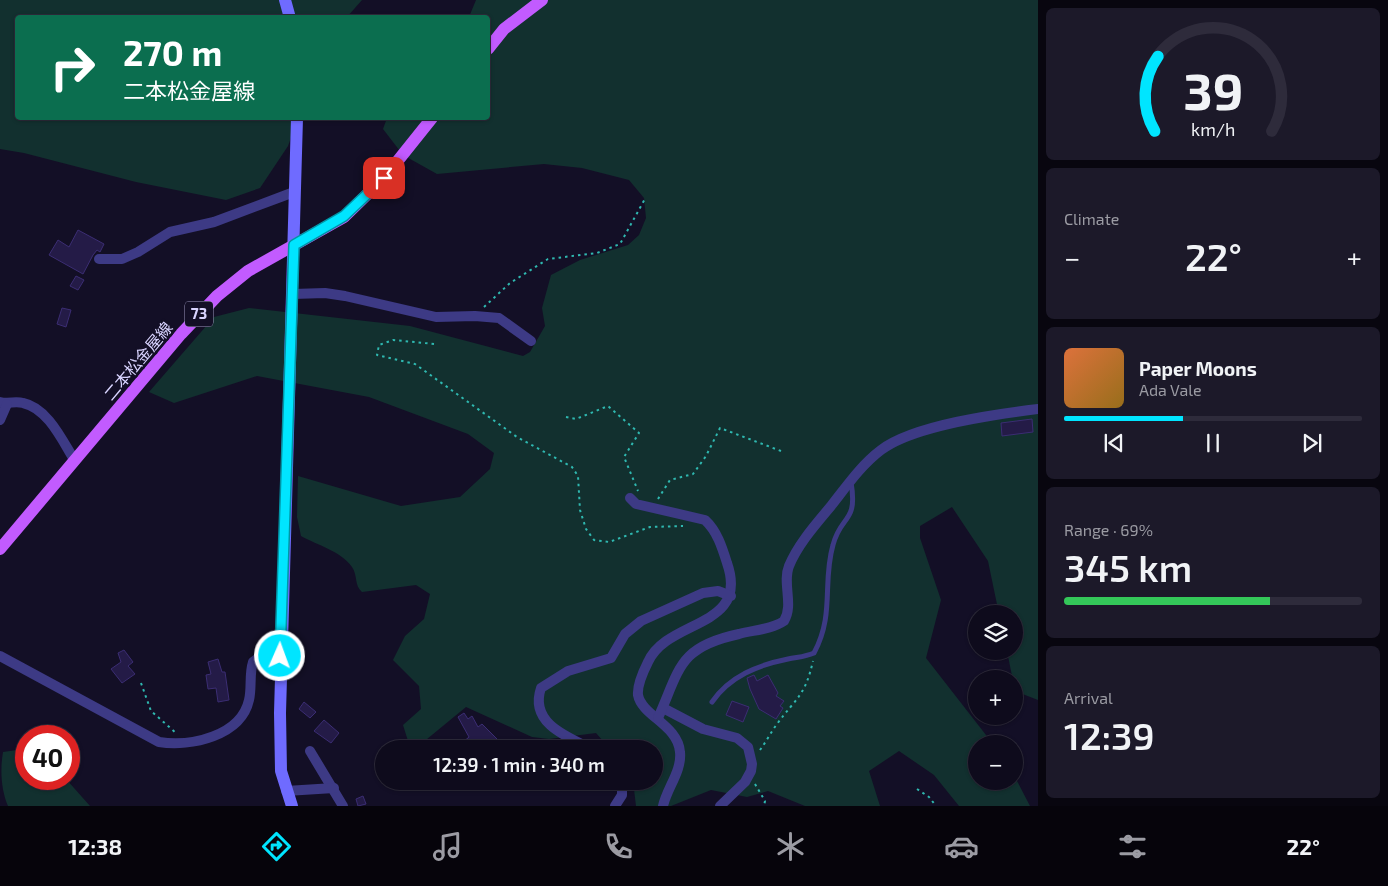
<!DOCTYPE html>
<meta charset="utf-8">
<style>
:root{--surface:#0e0b1c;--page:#1c1929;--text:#f1f3f6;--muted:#9b9ba3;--line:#2e2b3b;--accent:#00e5ff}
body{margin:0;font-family:"Exo 2","Noto Sans JP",sans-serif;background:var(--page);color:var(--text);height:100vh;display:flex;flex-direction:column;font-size:19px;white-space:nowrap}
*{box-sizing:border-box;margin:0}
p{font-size:16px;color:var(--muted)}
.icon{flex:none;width:28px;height:28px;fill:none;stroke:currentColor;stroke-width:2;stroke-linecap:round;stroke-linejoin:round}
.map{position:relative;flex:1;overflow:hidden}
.side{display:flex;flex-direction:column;gap:8px;padding:8px;background:#08060f;width:350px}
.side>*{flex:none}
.guide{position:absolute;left:15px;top:15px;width:475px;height:105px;border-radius:5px;box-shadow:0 1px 4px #0004,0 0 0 1px var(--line);background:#0b6e4f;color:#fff;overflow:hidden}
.tools{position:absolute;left:968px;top:605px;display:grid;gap:10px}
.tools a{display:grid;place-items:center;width:55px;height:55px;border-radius:50%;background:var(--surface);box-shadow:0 1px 4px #0004,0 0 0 1px var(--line);font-size:25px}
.speed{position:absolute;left:15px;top:725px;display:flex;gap:10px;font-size:25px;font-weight:700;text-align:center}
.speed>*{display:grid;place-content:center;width:65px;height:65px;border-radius:50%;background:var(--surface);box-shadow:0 1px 4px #0004,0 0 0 1px var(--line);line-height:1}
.speed .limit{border:8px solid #d22;background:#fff;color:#111}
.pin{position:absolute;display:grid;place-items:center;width:42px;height:42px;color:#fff;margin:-21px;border-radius:10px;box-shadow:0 2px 8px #0006}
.me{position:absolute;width:55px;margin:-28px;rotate:2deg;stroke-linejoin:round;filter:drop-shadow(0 0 4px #0008)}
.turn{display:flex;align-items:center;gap:18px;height:105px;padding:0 25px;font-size:22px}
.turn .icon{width:65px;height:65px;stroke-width:2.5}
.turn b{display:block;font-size:35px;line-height:42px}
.big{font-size:38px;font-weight:600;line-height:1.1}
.side .card{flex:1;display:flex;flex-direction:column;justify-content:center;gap:8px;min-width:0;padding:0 18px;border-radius:8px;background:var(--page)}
.side .dial{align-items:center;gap:0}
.dial svg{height:130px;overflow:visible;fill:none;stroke:var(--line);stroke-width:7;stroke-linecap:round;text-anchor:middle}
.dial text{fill:var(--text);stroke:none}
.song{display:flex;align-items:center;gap:15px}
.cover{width:60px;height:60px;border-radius:8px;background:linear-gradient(135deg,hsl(20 70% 55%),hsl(40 70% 35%))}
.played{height:5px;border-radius:2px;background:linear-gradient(90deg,var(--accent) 40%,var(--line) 40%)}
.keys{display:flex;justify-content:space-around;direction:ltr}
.heat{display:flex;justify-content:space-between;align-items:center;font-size:28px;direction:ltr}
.charge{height:8px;border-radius:4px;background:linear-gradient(90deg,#34c759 69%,var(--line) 0)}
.trip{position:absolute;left:375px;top:740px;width:288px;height:50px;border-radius:25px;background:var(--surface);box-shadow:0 1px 4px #0004,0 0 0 1px var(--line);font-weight:600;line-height:50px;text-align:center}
.tab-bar{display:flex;height:80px;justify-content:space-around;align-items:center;background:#06040b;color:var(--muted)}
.tab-bar .icon{width:35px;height:35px}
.tab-bar .current{color:var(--accent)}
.tab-bar b{font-size:22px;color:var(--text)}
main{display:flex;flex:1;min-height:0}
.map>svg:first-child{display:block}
.green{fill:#12302f}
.building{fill:#241b47;stroke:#3b2d73}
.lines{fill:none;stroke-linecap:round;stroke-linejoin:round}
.path{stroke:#2fb8b0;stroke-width:2;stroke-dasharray:2.5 4;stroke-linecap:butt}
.lane{stroke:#3d3a85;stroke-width:5}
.street{stroke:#3d3a85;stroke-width:10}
.secondary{stroke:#6f6bff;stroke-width:12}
.primary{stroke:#c25bff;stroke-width:12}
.route-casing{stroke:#0095a6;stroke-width:12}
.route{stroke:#00e5ff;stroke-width:9}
.labels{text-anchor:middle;stroke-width:5;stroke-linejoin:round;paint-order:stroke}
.shield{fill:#130f26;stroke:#9e99be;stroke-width:1}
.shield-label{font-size:15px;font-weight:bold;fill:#d9d4ff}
.street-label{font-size:16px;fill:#d9d4ff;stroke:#130f26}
</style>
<main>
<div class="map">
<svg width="1038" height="806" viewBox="0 0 1038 806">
<rect width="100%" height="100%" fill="#130f26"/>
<g class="green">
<path d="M0,0h362l-15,17 -329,1v100h280l-10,28 -28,42 -34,12 -90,-18 -112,-29 -24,-4z"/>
<path d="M476,0h562v700l-23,-9 -8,-40h7v-37h-15l-11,-53 -36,-54 -32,19v12l21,62 -15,58 67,86h-17v37h38v-6l16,31h-71l-25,-31 -35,-24 -30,20 11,35h-75l-37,-15 -21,6 -36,-7 -40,16h-35l-3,-25h21v-32h-44l-14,-16 -47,6 -17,-2 -66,-30 -45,37 -13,-3 -5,-16 18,-16 -2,-23 -26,-26 12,-24 19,-17 6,-25 -14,-9 -54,7c-8,-7 -4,-16 -10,-25 -11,-16 -35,-22 -51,-31l-4,-19 1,-41 103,30 59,-9 30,-28 4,-16 -26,-19 -99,-37 -112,-21 -83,27 -25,-11 65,-75 35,-9 161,18 113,30 7,-4 15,-26 -3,-18 9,-33 29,-15 48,-15 11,-10 7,-17 -2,-20 -15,-18 -47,-12 -38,-4 -107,10 -34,-19 -20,-26 4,-11h101v-100l-19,-1z"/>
<path d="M24,749l2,2v28h40l24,27h-82c-7,-17 -8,-36 -5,-54z"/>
</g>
<g class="building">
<path d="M78,230l26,14 -4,8 -3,-2 -4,5 -10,19 -34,-19 9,-15 11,7z"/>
<path d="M76,276l8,4 -6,10 -8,-4z"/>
<path d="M62,308l9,2 -5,17 -9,-3z"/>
<path d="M1032,419l1,13 -31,4 -1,-13z"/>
<path d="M124,650l9,12 -5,4 7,8 -13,9 -11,-14 10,-7 -3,-9z"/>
<path d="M218,659l4,13h3l4,28 -11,2 -2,-14 -8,1 -2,-14 5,-1 -3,-12z"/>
<path d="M754,675l3,6 11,-6 10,18 -2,3 8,5 -4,5 3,2 -7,11 -17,-10 -9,-20 -3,-11z"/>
<path d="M732,701l17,6 -6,15 -17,-7z"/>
<path d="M304,702l12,10 -6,6 -11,-9z"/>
<path d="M464,713l4,6 4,-3 6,11 4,-3 25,25h-41l-4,-6 7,-6 -11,-20z"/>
<path d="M324,720l15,13 -8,10 -17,-12z"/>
<path d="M363,796l3,8 -8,2 -2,-7z"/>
</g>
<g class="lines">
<g class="path">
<path d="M484,307l26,-24 38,-24 49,-6 23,-9 26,-47"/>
<path d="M434,344l-41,-4 -14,5 -2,10 38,9 102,73 55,30 6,9 2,34 6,19 8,11 15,2 41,-15 33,-1"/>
<path d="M566,417l10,2 32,-13 31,27 -15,24 14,34"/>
<path d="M658,499l12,-19 23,-6 13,-18 14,-28 61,23"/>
<path d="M141,683l10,28 25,22"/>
<path d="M760,750c6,-8 11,-18 17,-26 20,-27 28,-28 36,-63"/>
<path d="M755,784l10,17 -1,5"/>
<path d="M917,789l12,8 7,9"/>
</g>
<path class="lane" d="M712,702c18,-26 46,-37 76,-43 9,-2 17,-2 26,-6 21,-39 8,-70 19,-108 8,-31 25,-21 18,-63"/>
<g class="street">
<path d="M99,259h23l16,-7 32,-20 44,-10 80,-30"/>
<path d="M293,294l32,-1 20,3 91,21 39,-1 24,2 32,23"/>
<path d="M0,402c8,2 16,-1 23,1 25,5 40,39 52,58"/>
<path d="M0,420l7,-16"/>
<path d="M630,498l6,6 69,16c12,11 17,27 22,43 23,66 -59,55 -79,99 -4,8 -11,23 -10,33 4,21 40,30 42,57 2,19 -13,36 -17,54"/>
<path d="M0,656l159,86c32,5 82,-6 90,-42 3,-12 0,-26 4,-38l9,-7 19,1"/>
<path d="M663,708l40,21 34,9 11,9 4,17 -1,7 -6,11 -25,24"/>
<path d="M658,718c22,-49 20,-71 81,-84 14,-4 32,-4 45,-13 10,-16 -2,-38 5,-55 9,-22 27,-42 42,-60 15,-19 30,-41 50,-56 33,-25 116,-36 157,-41"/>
<path d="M592,749c-25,-12 -63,-26 -51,-61l27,-17 43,-13 14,-24 16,-13 62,-28 15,-2 13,5"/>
<path d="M310,751l33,55"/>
<path d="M286,791l48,-3"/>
<path d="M615,806l7,-11v-14"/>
</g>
<g class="secondary">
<path d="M285,0l5,18"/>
<path d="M292,806l-11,-35 -1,-58 17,-595"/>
</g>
<g class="primary">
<path d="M488,49l16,-20 38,-29"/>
<path d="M0,549l181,-215 36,-38 31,-25 96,-54 40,-39 48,-60"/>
</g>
</g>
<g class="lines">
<g class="route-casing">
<path id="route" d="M280,656l14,-411 50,-29 40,-38"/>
</g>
<use href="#route" class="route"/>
</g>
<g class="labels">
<rect class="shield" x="185" y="301.5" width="28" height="25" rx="4"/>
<g class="shield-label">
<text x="199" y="319">73</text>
</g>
<g class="street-label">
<text transform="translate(138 361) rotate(-50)" y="6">二本松金屋線</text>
</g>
</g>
</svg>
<div class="tools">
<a><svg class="icon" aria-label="layers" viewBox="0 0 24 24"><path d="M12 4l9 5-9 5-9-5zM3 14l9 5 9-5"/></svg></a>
<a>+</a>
<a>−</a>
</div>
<div class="speed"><div class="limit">40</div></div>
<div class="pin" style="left:384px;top:178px;background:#d93025"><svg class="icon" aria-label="arrive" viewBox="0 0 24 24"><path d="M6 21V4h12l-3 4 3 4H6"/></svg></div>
<svg class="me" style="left:280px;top:656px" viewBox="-20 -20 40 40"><circle r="17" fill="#00e5ff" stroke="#fff" stroke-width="3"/><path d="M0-11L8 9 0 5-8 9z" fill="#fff"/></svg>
<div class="trip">12:39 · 1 min · 340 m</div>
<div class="guide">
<div class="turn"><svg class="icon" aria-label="right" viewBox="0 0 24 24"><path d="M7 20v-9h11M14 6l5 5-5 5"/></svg><div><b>270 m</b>二本松金屋線</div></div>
</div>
</div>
<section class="side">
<div class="card dial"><svg viewBox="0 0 100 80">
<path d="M14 69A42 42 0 1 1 86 69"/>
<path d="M14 69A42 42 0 0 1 16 23" stroke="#00e5ff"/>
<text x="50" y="56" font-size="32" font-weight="700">39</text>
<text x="50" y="72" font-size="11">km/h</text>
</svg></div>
<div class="card"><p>Climate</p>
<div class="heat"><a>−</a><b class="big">22°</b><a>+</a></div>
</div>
<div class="card">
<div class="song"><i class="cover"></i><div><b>Paper Moons</b><p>Ada Vale</p></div></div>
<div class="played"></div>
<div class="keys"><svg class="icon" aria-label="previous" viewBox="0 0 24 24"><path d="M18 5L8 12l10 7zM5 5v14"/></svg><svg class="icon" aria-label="pause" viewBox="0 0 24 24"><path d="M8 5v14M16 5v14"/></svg><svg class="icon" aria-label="next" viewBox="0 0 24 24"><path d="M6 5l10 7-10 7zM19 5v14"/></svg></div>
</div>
<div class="card"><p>Range · 69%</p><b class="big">345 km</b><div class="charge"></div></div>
<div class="card"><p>Arrival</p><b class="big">12:39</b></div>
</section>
</main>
<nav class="tab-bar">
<b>12:38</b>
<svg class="icon current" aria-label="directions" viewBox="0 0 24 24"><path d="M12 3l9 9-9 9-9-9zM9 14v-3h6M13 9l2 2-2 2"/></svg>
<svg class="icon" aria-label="music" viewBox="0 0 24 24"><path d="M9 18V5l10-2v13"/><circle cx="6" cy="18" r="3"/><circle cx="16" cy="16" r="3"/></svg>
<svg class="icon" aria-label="phone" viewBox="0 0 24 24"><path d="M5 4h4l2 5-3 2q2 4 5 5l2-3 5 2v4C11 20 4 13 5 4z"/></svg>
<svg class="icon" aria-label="climate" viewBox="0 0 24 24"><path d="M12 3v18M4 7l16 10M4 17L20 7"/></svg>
<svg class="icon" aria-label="car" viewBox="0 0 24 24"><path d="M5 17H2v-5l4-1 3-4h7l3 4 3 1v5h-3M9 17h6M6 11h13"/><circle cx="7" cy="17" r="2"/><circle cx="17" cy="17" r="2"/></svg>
<svg class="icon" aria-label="filters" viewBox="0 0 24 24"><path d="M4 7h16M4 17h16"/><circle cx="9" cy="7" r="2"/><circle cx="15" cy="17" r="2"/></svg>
<b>22°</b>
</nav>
